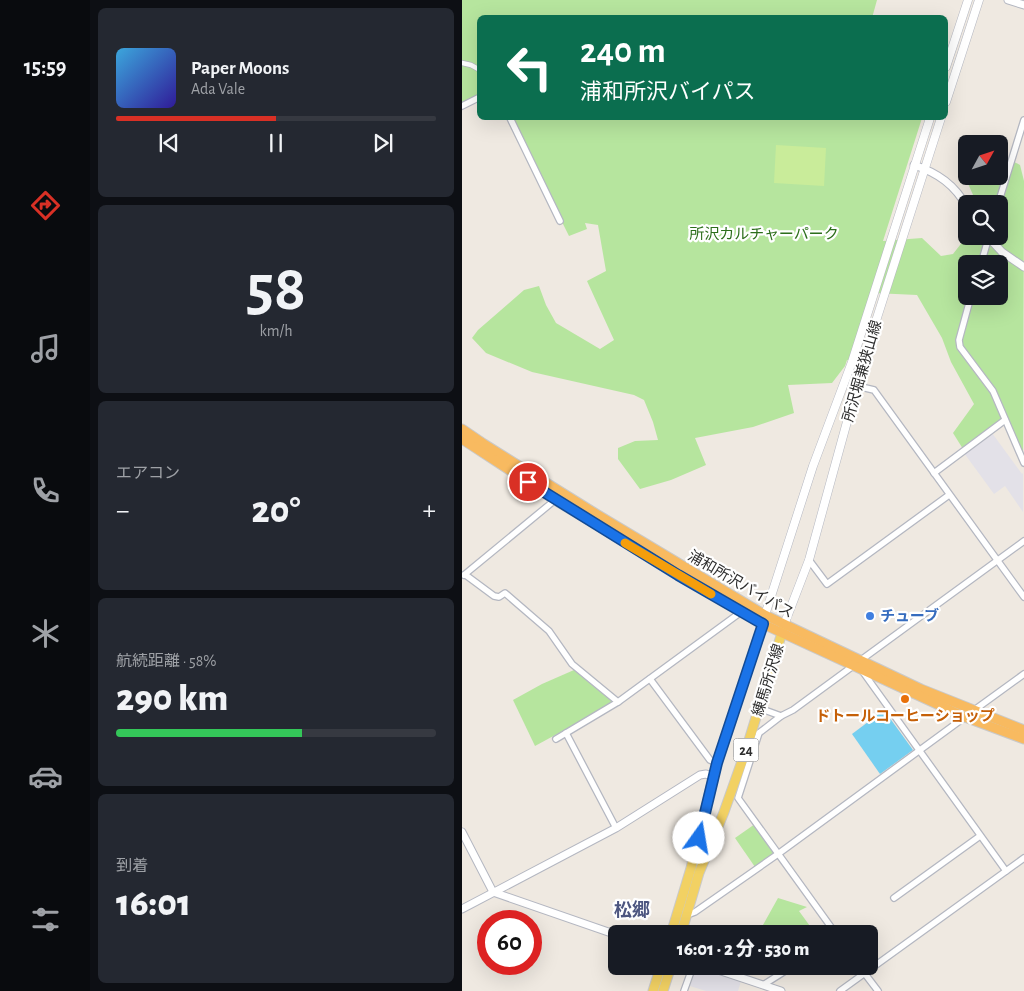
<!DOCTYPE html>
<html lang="ja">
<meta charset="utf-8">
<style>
:root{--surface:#171b24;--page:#242831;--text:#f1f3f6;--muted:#9ea1a6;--line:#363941;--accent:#d93025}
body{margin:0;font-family:"Alegreya Sans","Noto Sans JP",sans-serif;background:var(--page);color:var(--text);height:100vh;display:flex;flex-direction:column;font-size:19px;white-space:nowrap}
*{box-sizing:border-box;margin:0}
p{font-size:16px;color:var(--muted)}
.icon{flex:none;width:28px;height:28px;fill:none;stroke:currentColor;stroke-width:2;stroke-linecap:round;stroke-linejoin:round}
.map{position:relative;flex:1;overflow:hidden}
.details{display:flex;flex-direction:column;gap:8px;padding:8px;background:#0d0f14;width:372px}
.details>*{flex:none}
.guide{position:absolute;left:15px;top:15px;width:471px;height:105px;border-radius:8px;box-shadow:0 5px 20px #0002;background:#0b6e4f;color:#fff;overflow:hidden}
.needle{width:32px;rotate:50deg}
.fabs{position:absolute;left:496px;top:135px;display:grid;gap:10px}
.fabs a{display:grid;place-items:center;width:50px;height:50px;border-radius:8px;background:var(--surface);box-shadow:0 5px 20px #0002;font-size:25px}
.speed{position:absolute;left:15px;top:910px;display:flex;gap:10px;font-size:25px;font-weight:700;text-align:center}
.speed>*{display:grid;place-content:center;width:65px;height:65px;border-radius:50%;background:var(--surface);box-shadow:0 5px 20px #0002;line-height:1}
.speed .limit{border:8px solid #d22;background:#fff;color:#111}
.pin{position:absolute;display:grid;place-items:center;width:42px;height:42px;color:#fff;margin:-21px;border:2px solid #fff;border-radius:50%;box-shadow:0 1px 5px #0007}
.me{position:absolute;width:55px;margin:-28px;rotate:13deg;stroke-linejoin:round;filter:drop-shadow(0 0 4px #0008)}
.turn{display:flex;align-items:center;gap:18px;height:105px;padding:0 20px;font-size:22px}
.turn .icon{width:65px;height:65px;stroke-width:2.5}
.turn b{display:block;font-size:35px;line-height:42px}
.big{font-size:38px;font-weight:800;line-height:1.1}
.details .tile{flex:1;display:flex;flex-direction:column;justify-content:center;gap:8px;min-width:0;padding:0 18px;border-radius:8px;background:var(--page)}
.details .dial{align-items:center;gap:0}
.dial b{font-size:65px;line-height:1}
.song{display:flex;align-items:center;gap:15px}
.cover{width:60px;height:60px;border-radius:8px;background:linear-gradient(135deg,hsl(200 70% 55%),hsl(250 70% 35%))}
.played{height:5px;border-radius:2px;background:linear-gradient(90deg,var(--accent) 50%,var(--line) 50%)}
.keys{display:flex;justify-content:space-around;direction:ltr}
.heat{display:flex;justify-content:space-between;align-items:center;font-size:28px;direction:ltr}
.charge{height:8px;border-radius:4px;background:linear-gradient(90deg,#34c759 58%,var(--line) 0)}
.trip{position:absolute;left:146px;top:925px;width:270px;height:50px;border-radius:8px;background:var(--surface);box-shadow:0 5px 20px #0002;font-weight:800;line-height:50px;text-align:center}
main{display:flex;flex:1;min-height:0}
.tabs{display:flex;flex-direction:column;width:90px;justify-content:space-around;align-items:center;background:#090b0e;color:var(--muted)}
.tabs .icon{width:35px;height:35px}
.tabs .on{color:var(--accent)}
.tabs b{font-size:22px;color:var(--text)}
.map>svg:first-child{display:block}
.industrial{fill:#e3e1e8}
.green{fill:#b6e59e;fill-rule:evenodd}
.pitch{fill:#c9ec9a}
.water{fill:#75cff0}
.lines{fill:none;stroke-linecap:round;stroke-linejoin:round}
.pedestrian-casing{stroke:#b4b7c1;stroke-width:6}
.minor-casing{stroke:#b4b7c1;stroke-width:8}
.tertiary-casing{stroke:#b4b7c1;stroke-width:9}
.secondary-casing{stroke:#b4b7c1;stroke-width:9}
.primary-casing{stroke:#c9c9c9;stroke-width:11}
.trunk-casing{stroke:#c9c9c9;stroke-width:11}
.pedestrian{stroke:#fff;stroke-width:4.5}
.minor{stroke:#fff;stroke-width:5.5}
.tertiary{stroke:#fff;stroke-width:7}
.secondary{stroke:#fff;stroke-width:8}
.primary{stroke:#f2d163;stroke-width:9}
.trunk{stroke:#f8ba60;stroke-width:9}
.route-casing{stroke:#114b97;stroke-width:12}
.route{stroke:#1a73e8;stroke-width:9}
.slow{stroke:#f59e0b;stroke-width:9}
.shop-dot{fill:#3f7fe0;stroke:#fff;stroke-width:2}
.food-dot{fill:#e8710a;stroke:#fff;stroke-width:2}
.labels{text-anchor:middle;stroke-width:4.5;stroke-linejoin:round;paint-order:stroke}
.shield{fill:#fff;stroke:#6d6d6d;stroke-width:1}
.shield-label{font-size:14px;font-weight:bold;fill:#2e2e2e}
.park-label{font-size:15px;fill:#2c6e1b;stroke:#fff}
.street-label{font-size:15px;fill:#2e2e2e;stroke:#fff}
.shop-label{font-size:15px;font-weight:bold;fill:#366cbe;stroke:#fff;text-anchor:start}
.food-label{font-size:15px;font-weight:bold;fill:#c56008;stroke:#fff}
.quarter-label{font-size:18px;font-weight:bold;fill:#4d5680;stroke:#fff}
</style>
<main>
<nav class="tabs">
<b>15:59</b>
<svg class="icon on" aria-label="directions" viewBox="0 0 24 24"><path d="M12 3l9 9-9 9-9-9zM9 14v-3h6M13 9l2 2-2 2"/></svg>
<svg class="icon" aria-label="music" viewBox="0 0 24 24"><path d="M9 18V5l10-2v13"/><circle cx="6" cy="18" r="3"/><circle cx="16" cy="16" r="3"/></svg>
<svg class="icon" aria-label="phone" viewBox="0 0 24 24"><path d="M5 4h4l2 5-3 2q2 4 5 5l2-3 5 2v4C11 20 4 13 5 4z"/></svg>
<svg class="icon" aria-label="climate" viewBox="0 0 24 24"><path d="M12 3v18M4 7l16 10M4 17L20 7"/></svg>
<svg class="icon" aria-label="car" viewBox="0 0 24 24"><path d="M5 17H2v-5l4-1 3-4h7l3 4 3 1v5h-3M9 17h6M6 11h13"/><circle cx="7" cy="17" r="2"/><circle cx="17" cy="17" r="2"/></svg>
<svg class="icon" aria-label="filters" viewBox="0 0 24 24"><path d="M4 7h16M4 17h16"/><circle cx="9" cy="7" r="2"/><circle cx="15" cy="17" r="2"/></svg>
</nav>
<section class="details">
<div class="tile">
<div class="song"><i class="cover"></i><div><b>Paper Moons</b><p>Ada Vale</p></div></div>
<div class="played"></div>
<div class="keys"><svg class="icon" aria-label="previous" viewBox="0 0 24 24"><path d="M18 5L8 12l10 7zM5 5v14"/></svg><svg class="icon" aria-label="pause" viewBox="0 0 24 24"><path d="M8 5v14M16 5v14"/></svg><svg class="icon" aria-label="next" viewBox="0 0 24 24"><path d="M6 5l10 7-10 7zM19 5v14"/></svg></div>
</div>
<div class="tile dial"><b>58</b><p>km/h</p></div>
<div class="tile"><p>エアコン</p>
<div class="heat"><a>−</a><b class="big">20°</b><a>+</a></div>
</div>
<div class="tile"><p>航続距離 · 58%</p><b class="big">290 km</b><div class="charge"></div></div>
<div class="tile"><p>到着</p><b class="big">16:01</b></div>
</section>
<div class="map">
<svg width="562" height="991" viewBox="0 0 562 991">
<rect width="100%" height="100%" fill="#efe9e1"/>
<g class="industrial">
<path d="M530,433l30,41 1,-1v39l-18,-26 -11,8 -30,-41z"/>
<path d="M238,966l41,15 -3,10h-32l-16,-5 6,-18z"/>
</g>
<g class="green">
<path d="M0,0h415l-5,18h-392l-1,77 -17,9z"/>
<path d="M48,118h412l-39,123 39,-3 19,18 12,-2 14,-18h33v-32h-23l-11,-25 1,-4v1h33v-19h5l15,8 4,16 -1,278 -17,-43 -43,33 -10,-16 21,-29 -23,-42 -9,-24 -25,-43 -43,-2 -22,69 -5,-2 -2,6 -13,17 -44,2 6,28 -41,14 -58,11 11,27 -35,15 -31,9 -22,-30v-11l17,-7 23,-1 -5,-18 -9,-22 -10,-5 -102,-23 -46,-19 -14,-15 6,-8 46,-40 15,-4 7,19 10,18 44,26 14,-9 -27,-59 19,-10 -8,-46 -13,-2 2,6 -18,7zM505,264h33v32h-33z"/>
<path d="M112,670l40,33 -79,43 -22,-46 29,-16z"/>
<path d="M293,824l20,29 -20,14 -20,-29z"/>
<path d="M316,898l29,9 -8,4 16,22 -57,1z"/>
</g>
<path class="pitch" d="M314,145l50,3 -2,38 -50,-3z"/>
<path class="water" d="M422,710l29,40 -33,24 -28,-40z"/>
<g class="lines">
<g class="pedestrian-casing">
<path id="pedestrian" d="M0,63l9,2 9,5"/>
</g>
<g class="minor-casing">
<g id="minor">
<path d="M0,106l18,-9"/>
<path d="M48,118l50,103"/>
<path d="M536,204l26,-84"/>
<path d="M519,264l8,-28"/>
<path d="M509,296l-12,44 1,7 33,44 31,72"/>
<path d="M395,386l17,4 150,207"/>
<path d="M472,473l71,-53"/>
<path d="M347,560l18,24 122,-89"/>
<path d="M2,575l3,1 27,20 5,1 6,-4 44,38 23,33 46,38 123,-90"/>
<path d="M2,575l91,-75"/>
<path d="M399,660l163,-119"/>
<path d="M401,672l143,199"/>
<path d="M188,679l60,81 7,3"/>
<path d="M297,708l22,8 12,-6 60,-44"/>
<path d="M511,711l51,-37"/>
<path d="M319,716l-22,17 -21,65 98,136"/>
<path d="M104,733l50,95"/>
<path d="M94,739l62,-37"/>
<path d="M432,898l86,-62"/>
<path d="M225,915l8,-3 83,-58 187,-137"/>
<path d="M397,966l19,25"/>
<path d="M301,985l30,-19"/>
<path d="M222,991l9,-25"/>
<path d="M378,991l184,-133"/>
</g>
</g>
<g class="tertiary-casing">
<g id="tertiary">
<path d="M546,0l16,5"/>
<path d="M452,165c24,8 41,20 53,42"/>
<path d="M525,236l15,16 22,15"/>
<path d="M0,832l31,60 124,43"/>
<path d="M0,909l154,-81 84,-53 6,-1 7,3"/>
<path d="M244,966l75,25"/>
</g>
</g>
<g class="secondary-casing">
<g id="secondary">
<path d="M484,67l22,-67"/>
<path d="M484,102l33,-102"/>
<path d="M303,615l48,-149 39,-104 78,-244"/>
<path d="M322,625l25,-65 58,-211 74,-231"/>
</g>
</g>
<g class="primary-casing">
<g id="primary">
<path d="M209,934l20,-66 26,-105 48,-145"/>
<path d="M219,934l18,-61 25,-61 22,-62 38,-124"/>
<path d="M191,991l8,-25"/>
<path d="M201,991l8,-25"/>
</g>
</g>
<g class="trunk-casing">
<g id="trunk">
<path d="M0,429l22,15 109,68 172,103 156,74 103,41"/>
<path d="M0,439l93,61 208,124 202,93 59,22"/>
</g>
</g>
<use href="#pedestrian" class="pedestrian"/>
<use href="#minor" class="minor"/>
<use href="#tertiary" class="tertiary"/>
<use href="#secondary" class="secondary"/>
<use href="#primary" class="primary"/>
<use href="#trunk" class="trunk"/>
</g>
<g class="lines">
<g class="route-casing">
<path id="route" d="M66,482l150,93 85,49 -46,139 -18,75"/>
</g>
<use href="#route" class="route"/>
<path class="slow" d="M163,543l86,51"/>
</g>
<circle class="shop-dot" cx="408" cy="616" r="5"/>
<circle class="food-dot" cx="443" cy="699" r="5"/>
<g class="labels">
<rect class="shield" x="271.5" y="738.5" width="25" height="23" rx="4"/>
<g class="shield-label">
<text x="284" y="755">24</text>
</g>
<g class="park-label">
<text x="302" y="239">所沢カルチャーパーク</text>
</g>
<g class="street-label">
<text transform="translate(400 371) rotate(-74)" y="5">所沢堀兼狭山線</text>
<text transform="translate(279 584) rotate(30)" y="5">浦和所沢バイパス</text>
<text transform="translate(306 680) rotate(-73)" y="5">練馬所沢線</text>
</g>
<g class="shop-label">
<text x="418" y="621">チューブ</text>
</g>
<g class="food-label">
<text x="443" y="721">ドトールコーヒーショップ</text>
</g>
<g class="quarter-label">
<text x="170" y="916">松郷</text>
</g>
</g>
</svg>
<div class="fabs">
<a><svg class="needle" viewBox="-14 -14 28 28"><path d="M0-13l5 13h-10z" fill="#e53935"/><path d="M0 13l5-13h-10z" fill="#9ea1a6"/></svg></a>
<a><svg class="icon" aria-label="search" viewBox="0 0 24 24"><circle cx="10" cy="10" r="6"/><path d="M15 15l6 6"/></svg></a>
<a><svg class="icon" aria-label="layers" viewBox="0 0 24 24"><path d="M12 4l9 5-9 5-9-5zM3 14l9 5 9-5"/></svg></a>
</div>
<div class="speed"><div class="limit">60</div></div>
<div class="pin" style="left:66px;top:482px;background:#d93025"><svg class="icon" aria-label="arrive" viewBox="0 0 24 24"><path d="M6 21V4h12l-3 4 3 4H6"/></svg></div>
<svg class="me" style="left:237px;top:838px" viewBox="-20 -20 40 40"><circle r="19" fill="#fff"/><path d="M0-13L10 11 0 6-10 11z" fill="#1a73e8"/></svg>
<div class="trip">16:01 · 2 分 · 530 m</div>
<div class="guide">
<div class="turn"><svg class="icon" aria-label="left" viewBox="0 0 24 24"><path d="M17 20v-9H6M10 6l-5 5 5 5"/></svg><div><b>240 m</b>浦和所沢バイパス</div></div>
</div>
</div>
</main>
